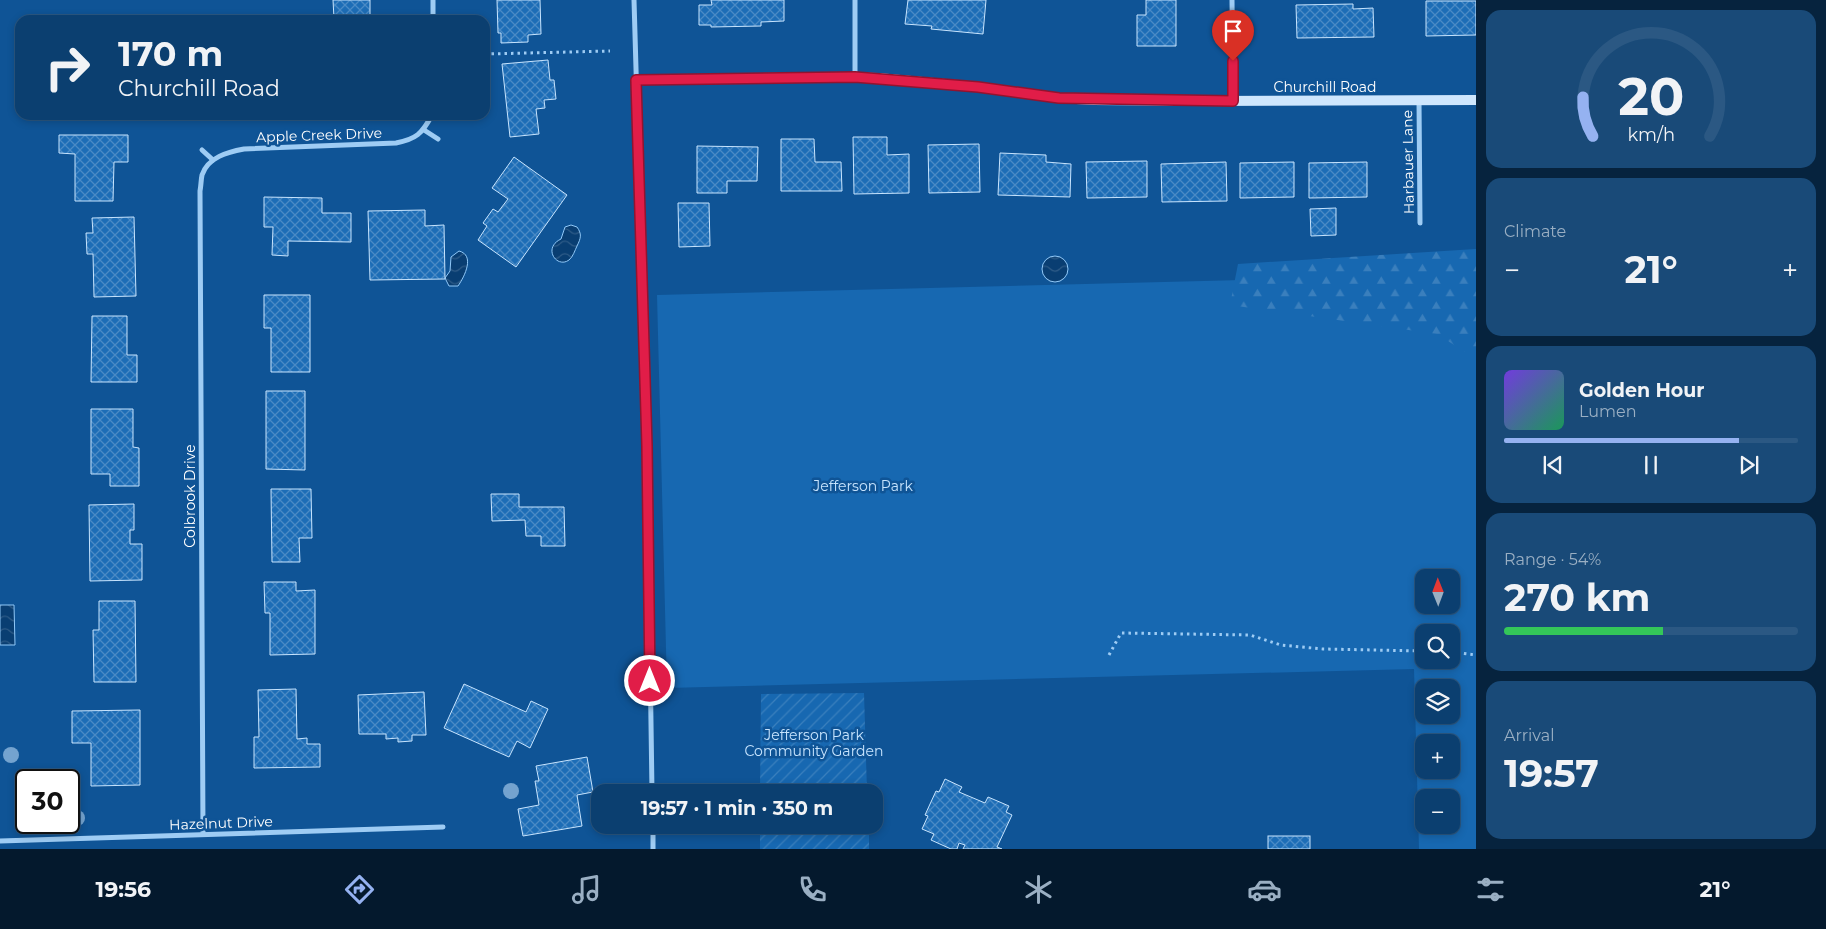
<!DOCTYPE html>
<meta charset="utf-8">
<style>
:root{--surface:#0b3f70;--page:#194a78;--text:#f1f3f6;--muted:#9aafc3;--line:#2b5883;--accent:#95b2f1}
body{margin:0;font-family:Montserrat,sans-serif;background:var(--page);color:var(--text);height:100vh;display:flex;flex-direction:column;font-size:19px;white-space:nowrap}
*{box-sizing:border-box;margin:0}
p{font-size:16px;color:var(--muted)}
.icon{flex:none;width:28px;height:28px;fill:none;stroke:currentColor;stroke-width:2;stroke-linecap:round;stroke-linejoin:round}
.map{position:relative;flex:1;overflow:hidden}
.sheet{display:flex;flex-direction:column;gap:10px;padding:10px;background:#06233e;width:350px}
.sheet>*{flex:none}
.banner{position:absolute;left:15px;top:15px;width:475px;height:105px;border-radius:15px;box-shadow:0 2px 8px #0003,0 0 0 1px var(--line);background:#0b3f70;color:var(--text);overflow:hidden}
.needle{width:32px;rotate:359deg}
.buttons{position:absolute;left:1415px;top:569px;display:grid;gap:10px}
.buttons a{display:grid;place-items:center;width:45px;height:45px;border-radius:10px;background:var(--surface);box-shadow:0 2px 8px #0003,0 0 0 1px var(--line);font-size:25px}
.speed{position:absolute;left:15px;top:769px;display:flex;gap:10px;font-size:25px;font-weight:700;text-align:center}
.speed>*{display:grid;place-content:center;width:65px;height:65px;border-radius:50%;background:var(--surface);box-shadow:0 2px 8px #0003,0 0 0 1px var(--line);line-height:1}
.speed .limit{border:2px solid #111;border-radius:8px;background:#fff;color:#111}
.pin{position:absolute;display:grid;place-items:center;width:42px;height:42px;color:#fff;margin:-51px -21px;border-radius:50% 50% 50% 0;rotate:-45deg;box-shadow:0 0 5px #0007}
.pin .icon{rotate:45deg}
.me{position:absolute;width:55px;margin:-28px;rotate:0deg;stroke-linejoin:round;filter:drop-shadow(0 0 4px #0008)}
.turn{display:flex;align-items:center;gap:18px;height:105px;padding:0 20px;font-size:22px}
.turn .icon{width:65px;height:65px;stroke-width:2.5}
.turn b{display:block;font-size:35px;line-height:42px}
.big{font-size:38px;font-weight:700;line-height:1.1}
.sheet .card{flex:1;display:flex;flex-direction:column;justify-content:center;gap:8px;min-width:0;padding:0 18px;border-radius:15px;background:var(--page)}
.sheet .dial{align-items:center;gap:0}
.dial svg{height:130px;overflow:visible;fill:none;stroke:var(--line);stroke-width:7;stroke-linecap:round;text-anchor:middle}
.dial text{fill:var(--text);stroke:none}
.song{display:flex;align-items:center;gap:15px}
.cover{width:60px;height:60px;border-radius:8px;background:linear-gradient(135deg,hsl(260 70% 55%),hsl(150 70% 35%))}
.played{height:5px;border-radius:2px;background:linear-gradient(90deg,var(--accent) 80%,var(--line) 80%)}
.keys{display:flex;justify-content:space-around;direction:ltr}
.heat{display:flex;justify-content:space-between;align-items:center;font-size:28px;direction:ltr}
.charge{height:8px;border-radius:4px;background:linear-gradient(90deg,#34c759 54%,var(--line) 0)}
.trip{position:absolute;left:591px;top:784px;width:292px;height:50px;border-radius:15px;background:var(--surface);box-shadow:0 2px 8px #0003,0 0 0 1px var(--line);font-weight:700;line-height:50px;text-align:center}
.dock{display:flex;height:80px;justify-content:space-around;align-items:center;background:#04192d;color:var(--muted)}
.dock .icon{width:35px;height:35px}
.dock .on{color:var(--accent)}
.dock b{font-size:22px;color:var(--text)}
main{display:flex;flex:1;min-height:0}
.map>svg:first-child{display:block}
.green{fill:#1768b1;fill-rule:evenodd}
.forest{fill:url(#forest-firs)}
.garden{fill:url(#garden-furrows)}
.water{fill:url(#water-waves);stroke:#90c8f8}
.building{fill:url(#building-cross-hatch);stroke:#c7e4fe}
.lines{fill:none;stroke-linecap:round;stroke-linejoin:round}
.path{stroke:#9eccf4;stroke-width:3;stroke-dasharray:2.5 4;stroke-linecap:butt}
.street{stroke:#9eccf4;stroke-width:5}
.secondary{stroke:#cee6fd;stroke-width:10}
.tree{fill:#74a3cf}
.route-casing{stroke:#92132f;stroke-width:12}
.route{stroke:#e11d48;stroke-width:9}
.labels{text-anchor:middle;stroke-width:5;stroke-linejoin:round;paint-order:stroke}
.street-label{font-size:14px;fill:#fff;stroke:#0f5496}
.park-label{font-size:14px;fill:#c7e4fe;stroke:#0f5496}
</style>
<main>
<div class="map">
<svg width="1476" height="849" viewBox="0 0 1476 849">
<defs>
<pattern id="forest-firs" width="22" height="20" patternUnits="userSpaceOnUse" patternTransform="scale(1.25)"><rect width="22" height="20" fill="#1768b1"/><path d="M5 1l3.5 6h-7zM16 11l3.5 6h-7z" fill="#3a7fbd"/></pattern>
<pattern id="garden-furrows" width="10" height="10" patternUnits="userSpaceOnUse" patternTransform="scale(1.25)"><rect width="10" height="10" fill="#1768b1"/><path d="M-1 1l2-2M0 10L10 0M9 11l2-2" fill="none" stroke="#3a7fbd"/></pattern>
<pattern id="water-waves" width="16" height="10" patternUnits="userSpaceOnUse" patternTransform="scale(1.25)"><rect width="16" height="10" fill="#093e72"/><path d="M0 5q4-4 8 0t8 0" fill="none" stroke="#2e5b87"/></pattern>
<pattern id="building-cross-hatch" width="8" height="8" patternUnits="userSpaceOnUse" patternTransform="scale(1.25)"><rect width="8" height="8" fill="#1d6db6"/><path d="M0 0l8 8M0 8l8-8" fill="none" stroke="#4a8ac5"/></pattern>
</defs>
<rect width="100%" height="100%" fill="#0f5496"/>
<path class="green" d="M1476,274v575h-57l-5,-180 -747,19 -10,-393zM1424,578h27v27h-27zM1424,632h27v28h-27zM1424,688h27v27h-27zM1424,742h27v28h-27zM1424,798h27v27h-27z"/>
<path class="forest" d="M1476,249v110l-39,-25 -207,-29 8,-41z"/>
<g class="garden">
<path d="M864,693l3,99h-107l1,-98z"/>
<rect x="760" y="825" width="109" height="24"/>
</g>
<g class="water">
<path d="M571,225l6,2c5,7 4,11 0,19 -2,4 -4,11 -8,14 -12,9 -27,-12 -8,-21l4,-12z"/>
<path d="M459,251c16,4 6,25 -1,35h-9l-4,-8 5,-7 1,-14z"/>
<circle cx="1055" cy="269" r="13"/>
<path d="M0,605h14l1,40h-15z"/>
</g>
<g class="building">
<path d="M333,0h37v20h-41l5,-1z"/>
<path d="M497,0h43l1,34 -13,1v7l-27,1v-10h-3z"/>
<path d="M711,0h73v21l-23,1v4l-50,1v-2h-12v-20h13z"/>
<path d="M908,0h78l-3,34 -52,-5 1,-3 -27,-2z"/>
<path d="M1146,0h30v46h-39v-31h9z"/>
<path d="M1426,1h50v34l-50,1z"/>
<path d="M1353,4v5l20,-1 1,29 -77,1 -1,-33z"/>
<path d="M548,60l2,20h4l2,19 -12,1 1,8 -9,1 3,25 -29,3 -8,-73z"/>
<path d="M59,135h69v27h-14l-1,39h-38v-47l-16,-1z"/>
<path d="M853,137h34v18l22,-1v39l-55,1z"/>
<path d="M781,139h33l1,23h26l1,29h-61z"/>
<path d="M979,144l1,48 -51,1 -1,-48z"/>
<path d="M697,146l61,1 -1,34h-30v12h-30z"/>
<path d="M1000,153l46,2v7l25,2 -1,33 -72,-2z"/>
<path d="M514,157l53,38 -51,72 -38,-27 9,-14 -4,-3 10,-14 5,3 10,-13 -16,-11z"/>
<path d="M1147,161v36l-60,1 -1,-36z"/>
<path d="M1226,162l1,39 -65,1 -1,-38z"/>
<path d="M1294,162v35l-54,1v-35z"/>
<path d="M1367,162v35l-58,1v-35z"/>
<path d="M264,197l58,1v15h29v29l-63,-1v15l-16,-1 1,-28h-9z"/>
<path d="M678,203h31l1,43 -31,1z"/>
<path d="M1336,208v27l-25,1 -1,-27z"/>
<path d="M425,210v16l19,-1 1,54 -75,1 -2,-69z"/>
<path d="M134,217l2,79 -42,1 -1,-43h-6l-1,-21h7l-1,-15z"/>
<path d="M264,295h46v77h-39v-44h-7z"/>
<path d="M92,316h35v39h10v27h-46z"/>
<path d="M266,391h39v79l-39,-1z"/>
<path d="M91,409h42v38l6,1v38h-29v-12h-19z"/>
<path d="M271,489h40l1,49h-13l1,24h-28z"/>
<path d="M491,494h28v13h45l1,39h-24v-10h-15l-1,-16 -33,1z"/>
<path d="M134,504v26h-4v14h12v36l-52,1 -1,-76z"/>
<path d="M264,582h32v9l19,-1v64l-45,1v-42h-5z"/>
<path d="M99,601h36l1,81h-42l-1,-52h6z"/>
<path d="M464,684l62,28 5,-11 17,8 -18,39 -13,-7 -8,16 -65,-29z"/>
<path d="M296,689l1,50 10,-1v6h13v23l-66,1v-31h5l-1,-47z"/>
<path d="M424,692l2,43h-14v6l-14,1v-4l-12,1v-5h-27l-1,-39z"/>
<path d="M140,710v75l-49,1v-43h-19v-32z"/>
<path d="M587,757l6,35 -16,3 5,31 -59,10 -5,-27 21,-4 -4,-24h4l-3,-15z"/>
<path d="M945,779l17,8 -3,5 26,11 3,-6 21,9 -3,6 6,3 -15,32 5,2h-39l2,-4 -6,-2 -2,6h-6l-20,-9 3,-6 -12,-5 6,-13 -3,-1 11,-24 3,1z"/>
<rect x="1268" y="836" width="42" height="13"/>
</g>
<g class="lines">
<g class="path">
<path d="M485,54l125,-3"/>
<path d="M1451,652l25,3"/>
<path d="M1109,655l12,-22 129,2 31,10 42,4 101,2"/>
</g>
<g class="street">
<path d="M433,0v20"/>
<path d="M634,0l13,447 5,345"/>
<path d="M855,0v77"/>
<path d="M1232,0l1,100"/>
<path d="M1419,100l1,123"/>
<path d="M424,130l14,9"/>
<path d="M202,150l11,10"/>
<path d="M653,825v24"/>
<path d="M203,834l-3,-643c1,-5 1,-11 2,-16 6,-18 26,-23 42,-26l152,-6c20,-4 26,-9 36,-28"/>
<path d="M0,841l443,-14"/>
</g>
<path class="secondary" d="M636,80l197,-3 45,1 100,9 81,11 35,2 115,1 267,-1"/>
</g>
<g class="tree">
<circle cx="11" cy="755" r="8"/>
<circle cx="511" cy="791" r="8"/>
<circle cx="77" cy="818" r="8"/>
</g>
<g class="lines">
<g class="route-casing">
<path id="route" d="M650,681l-3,-235 -11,-366 219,-3 123,10 81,11 174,3v-40"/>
</g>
<use href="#route" class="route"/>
</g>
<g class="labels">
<g class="street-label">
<text x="1325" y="92">Churchill Road</text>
<text transform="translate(319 135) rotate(-2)" y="5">Apple Creek Drive</text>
<text transform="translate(1408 162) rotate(-91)" y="5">Harbauer Lane</text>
<text transform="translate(190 496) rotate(-90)" y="5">Colbrook Drive</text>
<text transform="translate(221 823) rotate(-2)" y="5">Hazelnut Drive</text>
</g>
<g class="park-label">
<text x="863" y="491">Jefferson Park</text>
<text x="814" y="740">Jefferson Park<tspan x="814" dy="16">Community Garden</tspan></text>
</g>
</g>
</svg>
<div class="buttons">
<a><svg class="needle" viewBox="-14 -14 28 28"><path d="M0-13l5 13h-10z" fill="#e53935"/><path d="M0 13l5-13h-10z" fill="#9aafc3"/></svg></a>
<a><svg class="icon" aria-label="search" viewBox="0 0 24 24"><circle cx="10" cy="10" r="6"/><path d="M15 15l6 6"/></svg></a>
<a><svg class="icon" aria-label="layers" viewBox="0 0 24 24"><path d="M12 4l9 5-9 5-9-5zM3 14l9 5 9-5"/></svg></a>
<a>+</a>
<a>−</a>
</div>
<div class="speed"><div class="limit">30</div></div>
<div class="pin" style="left:1233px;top:61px;background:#d93025"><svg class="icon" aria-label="arrive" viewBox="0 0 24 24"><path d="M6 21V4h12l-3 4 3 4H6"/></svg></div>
<svg class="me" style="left:650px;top:681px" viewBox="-20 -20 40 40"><circle r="17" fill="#e11d48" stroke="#fff" stroke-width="3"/><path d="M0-11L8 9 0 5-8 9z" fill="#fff"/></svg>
<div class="trip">19:57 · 1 min · 350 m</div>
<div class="banner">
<div class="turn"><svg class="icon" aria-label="right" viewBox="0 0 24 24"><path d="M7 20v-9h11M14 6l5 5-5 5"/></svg><div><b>170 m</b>Churchill Road</div></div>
</div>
</div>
<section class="sheet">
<div class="card dial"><svg viewBox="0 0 100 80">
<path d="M14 69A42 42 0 1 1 86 69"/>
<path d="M14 69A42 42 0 0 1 8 45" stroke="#95b2f1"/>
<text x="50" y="56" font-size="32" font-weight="700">20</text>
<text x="50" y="72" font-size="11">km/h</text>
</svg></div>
<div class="card"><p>Climate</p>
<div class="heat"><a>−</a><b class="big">21°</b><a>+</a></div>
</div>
<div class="card">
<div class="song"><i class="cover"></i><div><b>Golden Hour</b><p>Lumen</p></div></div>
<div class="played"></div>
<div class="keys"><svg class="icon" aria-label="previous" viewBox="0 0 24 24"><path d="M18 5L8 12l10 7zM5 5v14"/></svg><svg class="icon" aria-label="pause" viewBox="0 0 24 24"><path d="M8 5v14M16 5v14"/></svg><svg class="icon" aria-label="next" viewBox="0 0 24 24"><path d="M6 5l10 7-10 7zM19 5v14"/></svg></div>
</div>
<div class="card"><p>Range · 54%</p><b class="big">270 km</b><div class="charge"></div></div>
<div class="card"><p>Arrival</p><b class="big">19:57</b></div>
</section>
</main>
<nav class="dock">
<b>19:56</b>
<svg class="icon on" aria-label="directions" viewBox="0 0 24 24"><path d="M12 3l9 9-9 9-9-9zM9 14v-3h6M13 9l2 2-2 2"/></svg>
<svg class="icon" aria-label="music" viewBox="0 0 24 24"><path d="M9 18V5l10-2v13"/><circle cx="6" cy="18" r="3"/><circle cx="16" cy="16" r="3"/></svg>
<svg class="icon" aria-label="phone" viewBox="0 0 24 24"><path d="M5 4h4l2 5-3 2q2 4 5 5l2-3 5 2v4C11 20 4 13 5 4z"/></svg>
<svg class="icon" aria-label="climate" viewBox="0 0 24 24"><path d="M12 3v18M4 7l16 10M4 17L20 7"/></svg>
<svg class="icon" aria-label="car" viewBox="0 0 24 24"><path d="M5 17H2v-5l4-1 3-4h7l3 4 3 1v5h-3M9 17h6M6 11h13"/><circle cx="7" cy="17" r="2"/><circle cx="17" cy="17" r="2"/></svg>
<svg class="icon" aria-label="filters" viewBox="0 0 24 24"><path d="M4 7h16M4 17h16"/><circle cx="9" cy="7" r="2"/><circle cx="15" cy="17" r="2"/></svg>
<b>21°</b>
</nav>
